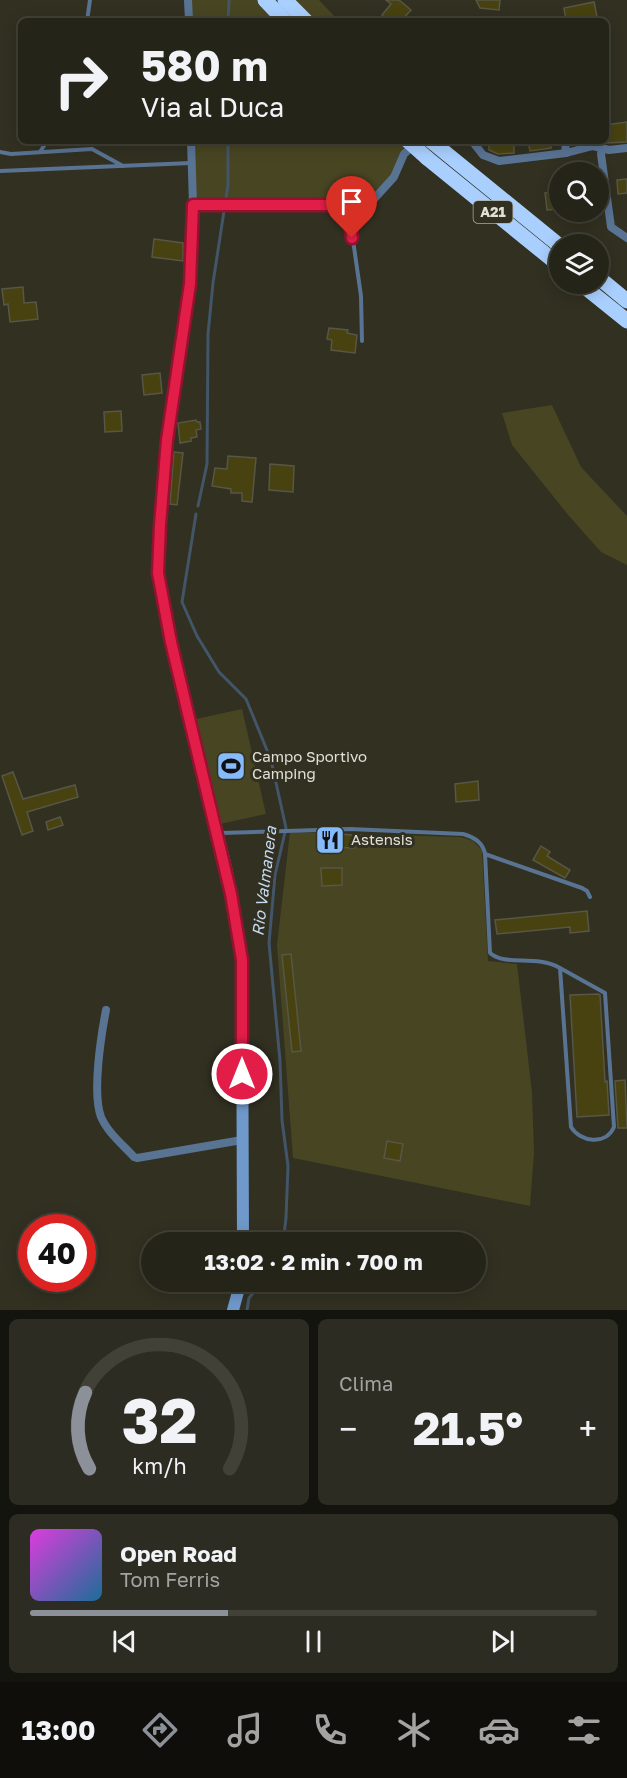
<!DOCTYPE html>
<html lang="it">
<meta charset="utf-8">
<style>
:root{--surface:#252419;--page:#2d2c22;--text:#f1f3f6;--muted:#a3a4a2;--line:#424138;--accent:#8c9099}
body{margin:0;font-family:"Golos Text",sans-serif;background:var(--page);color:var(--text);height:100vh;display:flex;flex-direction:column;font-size:22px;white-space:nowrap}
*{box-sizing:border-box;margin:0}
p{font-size:20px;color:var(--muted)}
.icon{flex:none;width:33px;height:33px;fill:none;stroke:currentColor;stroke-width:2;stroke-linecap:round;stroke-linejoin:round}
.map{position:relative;height:1310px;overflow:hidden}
.drawer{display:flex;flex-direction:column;gap:9px;padding:9px;background:#14140e;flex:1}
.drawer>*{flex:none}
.hud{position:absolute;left:18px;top:18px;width:591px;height:126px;border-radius:9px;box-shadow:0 3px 15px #0003,0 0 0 2px var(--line);background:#252419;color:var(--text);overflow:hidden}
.fabs{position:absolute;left:549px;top:162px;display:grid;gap:12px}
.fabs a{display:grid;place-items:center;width:60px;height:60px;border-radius:50%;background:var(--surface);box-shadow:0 3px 15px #0003,0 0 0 2px var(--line);font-size:30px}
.speed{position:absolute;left:18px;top:1214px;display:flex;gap:12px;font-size:30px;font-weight:700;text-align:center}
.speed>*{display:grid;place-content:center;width:78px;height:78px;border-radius:50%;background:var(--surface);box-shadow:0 3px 15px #0003,0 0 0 2px var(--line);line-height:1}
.speed .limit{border:9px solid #d22;background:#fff;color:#111}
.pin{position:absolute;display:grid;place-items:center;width:51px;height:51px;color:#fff;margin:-62px -26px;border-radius:50% 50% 50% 0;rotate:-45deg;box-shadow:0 0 6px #0007}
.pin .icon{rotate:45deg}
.me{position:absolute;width:66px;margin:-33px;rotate:0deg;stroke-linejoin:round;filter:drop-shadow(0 0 4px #0008)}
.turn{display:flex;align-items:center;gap:21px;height:126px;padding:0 24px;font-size:27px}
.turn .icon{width:78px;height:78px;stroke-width:2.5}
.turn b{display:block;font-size:42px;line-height:51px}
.big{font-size:45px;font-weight:700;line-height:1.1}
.drawer .tile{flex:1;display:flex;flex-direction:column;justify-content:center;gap:9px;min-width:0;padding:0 21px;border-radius:9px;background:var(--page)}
.drawer .dial{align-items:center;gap:0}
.dial svg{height:156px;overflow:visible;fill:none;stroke:var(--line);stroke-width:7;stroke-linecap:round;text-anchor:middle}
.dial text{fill:var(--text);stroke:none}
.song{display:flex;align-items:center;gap:18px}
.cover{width:72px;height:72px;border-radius:9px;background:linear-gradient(135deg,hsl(300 70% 55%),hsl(200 70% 35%))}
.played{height:6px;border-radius:3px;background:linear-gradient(90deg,var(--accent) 35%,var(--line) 35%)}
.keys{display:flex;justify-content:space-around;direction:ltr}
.heat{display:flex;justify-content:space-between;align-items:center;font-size:33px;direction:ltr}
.drawer .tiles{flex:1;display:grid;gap:9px;grid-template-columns:1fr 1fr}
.tile:last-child{grid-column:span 2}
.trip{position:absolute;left:141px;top:1232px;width:345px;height:60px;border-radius:30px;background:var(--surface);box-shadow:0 3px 15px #0003,0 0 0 2px var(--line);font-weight:700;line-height:60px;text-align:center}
.dock{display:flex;height:96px;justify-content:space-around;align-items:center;background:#0f0e0a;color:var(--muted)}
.dock .icon{width:42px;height:42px}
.dock .current{color:var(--accent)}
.dock b{font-size:27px;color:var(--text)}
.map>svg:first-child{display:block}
.green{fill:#484523}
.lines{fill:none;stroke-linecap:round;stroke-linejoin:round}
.stream{stroke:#435568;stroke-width:3}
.building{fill:#47420f;stroke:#575647;stroke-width:1.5}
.lane{stroke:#597393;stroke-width:4}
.street{stroke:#597393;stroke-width:8}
.secondary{stroke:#6f99cb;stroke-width:12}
.highway{stroke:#a9cffe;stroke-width:15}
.highway-bridge{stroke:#a9cffe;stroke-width:15}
.route-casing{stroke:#92132f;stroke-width:15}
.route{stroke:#e11d48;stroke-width:10}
.labels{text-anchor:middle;stroke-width:6;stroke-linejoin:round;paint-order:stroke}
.shield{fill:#313021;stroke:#acaba0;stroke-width:1.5}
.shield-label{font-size:14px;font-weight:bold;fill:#e0e0d7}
.poi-label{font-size:15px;fill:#e0e0d7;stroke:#313021;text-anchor:start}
.water-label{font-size:16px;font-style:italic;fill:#c6daf2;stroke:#313021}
</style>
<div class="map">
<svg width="627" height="1310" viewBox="0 0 627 1310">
<rect width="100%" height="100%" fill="#313021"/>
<g class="green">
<path d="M188,0h131l20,21h-150z"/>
<path d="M191,141h228l-15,13 -10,23 -20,22 -26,6h-155z"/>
<path d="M552,405l29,62 46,49v49l-26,-13 -32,-36 -57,-71 -10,-32z"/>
<path d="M242,709l24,105 -46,10 -24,-105z"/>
<path d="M290,832l171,5 12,4 9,9 6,111 29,3 15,128 2,61 -4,53 -237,-48 -16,-213z"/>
</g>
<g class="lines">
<g class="stream">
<path d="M228,21l1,-21"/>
<path d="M198,506l9,-42 1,-130 5,-51 15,-98v-44"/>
<path d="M196,514l-14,88 15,34 22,36 27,27 25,61 15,68 -11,47 -6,68 11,118 2,59 6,46 -2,52 -3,24"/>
<path d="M247,1310l2,-12 14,-17"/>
</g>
</g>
<g class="building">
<path d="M386,0h13l12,10 -10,11h-13l-6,-6 9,-11z"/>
<path d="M476,0h24l-1,10 -19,-2z"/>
<path d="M594,2l4,19h-32l-2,-13z"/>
<path d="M627,122v20l-21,1v-18z"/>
<path d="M489,141h25v12l-16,1 -9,-4z"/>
<path d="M528,141h22l1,7 -21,3z"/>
<path d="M627,179v14l-9,1 -1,-14z"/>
<path d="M560,191v18l-13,1 -2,-17z"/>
<path d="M154,239l29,4v18l-31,-4z"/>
<path d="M23,287l1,16 12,-1 2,17 -28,3 -2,-18 -4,1 -2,-16z"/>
<path d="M329,328l19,2 -1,3 10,2 -2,18 -24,-3 1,-10 -5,-1z"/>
<path d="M160,373l2,20 -18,2 -2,-20z"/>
<path d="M121,411l1,20 -17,1 -1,-20z"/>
<path d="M196,420l1,2h3l1,7 -5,1 1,7 -6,1v3l-11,2 -2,-20z"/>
<path d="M174,452l9,1 -6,52 -7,-1z"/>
<path d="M228,456l28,2 -4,44 -10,-1v-8h-11v-4l-19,-3 3,-18 12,1z"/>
<path d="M270,464l24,2 -1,26 -24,-2z"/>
<path d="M13,772l10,27 52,-14 3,12 -51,15 6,19 -11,4 -20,-59z"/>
<path d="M478,781l1,19 -23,2 -1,-18z"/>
<path d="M60,817l3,8 -15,5 -2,-8z"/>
<path d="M333,834l22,1v13l-23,-1z"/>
<path d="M541,846l9,6 -3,4 23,14 -5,8 -32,-18z"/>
<path d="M321,868h21v17l-20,1z"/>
<path d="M587,911l2,20 -19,2v-6l-73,7 -2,-14z"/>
<path d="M291,954l10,97 -9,1 -10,-97z"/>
<path d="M598,994l2,1 5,87 2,-1 2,34 -32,2 -7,-122z"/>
<path d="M625,1080l2,48h-9l-3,-47z"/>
<path d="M387,1141l16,3 -3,17 -16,-3z"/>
</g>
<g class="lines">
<g class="lane">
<path d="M87,21l3,-21"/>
<path d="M0,152l11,2 81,-5 31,17"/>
<path d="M40,152l7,-11"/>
<path d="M0,171l191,-8"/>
<path d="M348,205l13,91 1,45"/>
<path d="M221,833l129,-4 113,5c11,3 20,8 22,20l5,99c16,14 46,1 70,15l11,159c9,15 35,19 43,0l-9,-134 -45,-25"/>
<path d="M485,854l97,34 5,3 3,6"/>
</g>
<g class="street">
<path d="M188,0l1,21"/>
<path d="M191,141l2,64h155l26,-6 20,-22 10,-23 12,-11"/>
<path d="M472,141l11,14 16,6 67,-8 27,-7 16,4 18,-2"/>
<path d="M565,141l1,12"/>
<path d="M602,149l-1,5 10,73 16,11"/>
<path d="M106,1010c-5,26 -14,83 -5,107 7,16 22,28 33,40l3,1 105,-18"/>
</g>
<g class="secondary">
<path d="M193,205l-3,79 -23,156 -7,85 -2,48 13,69 56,230 15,88 1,282"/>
<path d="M233,1310l8,-29"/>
</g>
<g class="highway">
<path d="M265,0l20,21"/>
<path d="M285,0l21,21"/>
<path d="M431,141l129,105"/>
<path d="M427,158l133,108"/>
<path d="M598,277l29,24"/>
<path d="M581,284l46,37"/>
</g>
<path class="highway-bridge" d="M408,141l19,17"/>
</g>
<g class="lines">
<g class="route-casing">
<path id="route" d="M242,1074v-114l-11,-66 -60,-252 -13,-69 2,-48 7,-85 23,-156 3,-79h155l4,33"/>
</g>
<use href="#route" class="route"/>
</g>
<defs>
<g id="stadium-square" transform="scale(1.5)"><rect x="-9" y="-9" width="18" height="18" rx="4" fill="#86bbfb" stroke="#313021"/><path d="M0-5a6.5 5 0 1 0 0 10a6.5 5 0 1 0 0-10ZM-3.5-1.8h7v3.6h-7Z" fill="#111"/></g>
<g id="restaurant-square" transform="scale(1.5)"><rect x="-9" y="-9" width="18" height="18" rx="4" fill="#86bbfb" stroke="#313021"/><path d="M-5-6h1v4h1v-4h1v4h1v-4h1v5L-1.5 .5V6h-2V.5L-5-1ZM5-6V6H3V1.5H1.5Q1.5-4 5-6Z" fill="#111"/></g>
</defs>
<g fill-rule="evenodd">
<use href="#stadium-square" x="231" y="766"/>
<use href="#restaurant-square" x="330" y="840"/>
</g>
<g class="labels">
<rect class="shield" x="473.5" y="201" width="39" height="22" rx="4.5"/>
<g class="shield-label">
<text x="493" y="217">A21</text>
</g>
<g class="poi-label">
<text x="252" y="762">Campo Sportivo<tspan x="252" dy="17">Camping</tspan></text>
<text x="351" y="845">Astensis</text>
</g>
<g class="water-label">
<text transform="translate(264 881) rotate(-83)" y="6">Rio Valmanera</text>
</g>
</g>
</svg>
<div class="fabs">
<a><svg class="icon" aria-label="search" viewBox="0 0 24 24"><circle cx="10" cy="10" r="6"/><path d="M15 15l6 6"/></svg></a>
<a><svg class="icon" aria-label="layers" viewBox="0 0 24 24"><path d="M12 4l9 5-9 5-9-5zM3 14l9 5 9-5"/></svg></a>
</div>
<div class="speed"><div class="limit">40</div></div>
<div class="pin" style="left:352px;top:238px;background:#d93025"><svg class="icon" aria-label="arrive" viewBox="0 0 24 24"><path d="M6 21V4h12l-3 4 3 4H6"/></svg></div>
<svg class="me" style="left:242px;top:1074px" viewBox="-20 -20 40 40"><circle r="17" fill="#e11d48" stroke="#fff" stroke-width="3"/><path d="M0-11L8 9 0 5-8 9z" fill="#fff"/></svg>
<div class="trip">13:02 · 2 min · 700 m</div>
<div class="hud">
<div class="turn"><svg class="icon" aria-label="right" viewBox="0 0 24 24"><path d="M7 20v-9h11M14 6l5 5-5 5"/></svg><div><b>580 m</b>Via al Duca</div></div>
</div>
</div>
<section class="drawer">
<div class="tiles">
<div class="tile dial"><svg viewBox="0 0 100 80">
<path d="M14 69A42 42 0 1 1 86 69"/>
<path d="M14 69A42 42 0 0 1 12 30" stroke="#8c9099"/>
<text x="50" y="56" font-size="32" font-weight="700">32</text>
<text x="50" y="72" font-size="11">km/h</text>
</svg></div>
<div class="tile"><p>Clima</p>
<div class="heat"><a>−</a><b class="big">21.5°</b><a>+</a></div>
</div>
<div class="tile">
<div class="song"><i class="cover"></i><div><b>Open Road</b><p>Tom Ferris</p></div></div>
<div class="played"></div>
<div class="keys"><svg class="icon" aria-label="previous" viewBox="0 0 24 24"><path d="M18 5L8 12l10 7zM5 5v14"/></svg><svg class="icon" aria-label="pause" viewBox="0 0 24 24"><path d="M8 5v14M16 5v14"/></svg><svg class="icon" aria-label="next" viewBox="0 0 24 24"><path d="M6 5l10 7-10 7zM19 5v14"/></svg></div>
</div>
</div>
</section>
<nav class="dock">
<b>13:00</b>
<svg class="icon current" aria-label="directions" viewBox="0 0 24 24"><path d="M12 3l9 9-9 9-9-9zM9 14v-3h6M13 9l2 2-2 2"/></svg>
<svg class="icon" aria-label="music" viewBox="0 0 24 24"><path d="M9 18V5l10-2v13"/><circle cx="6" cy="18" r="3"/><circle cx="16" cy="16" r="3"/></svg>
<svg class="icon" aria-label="phone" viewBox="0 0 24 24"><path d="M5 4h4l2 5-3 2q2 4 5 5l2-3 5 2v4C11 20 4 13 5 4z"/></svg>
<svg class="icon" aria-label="climate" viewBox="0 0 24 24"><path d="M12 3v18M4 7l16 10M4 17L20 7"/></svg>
<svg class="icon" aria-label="car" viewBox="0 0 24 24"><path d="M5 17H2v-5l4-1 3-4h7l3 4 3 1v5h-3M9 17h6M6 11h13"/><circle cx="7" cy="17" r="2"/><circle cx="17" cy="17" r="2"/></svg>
<svg class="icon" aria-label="filters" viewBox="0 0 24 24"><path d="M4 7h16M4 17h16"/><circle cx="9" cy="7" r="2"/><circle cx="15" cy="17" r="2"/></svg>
</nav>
